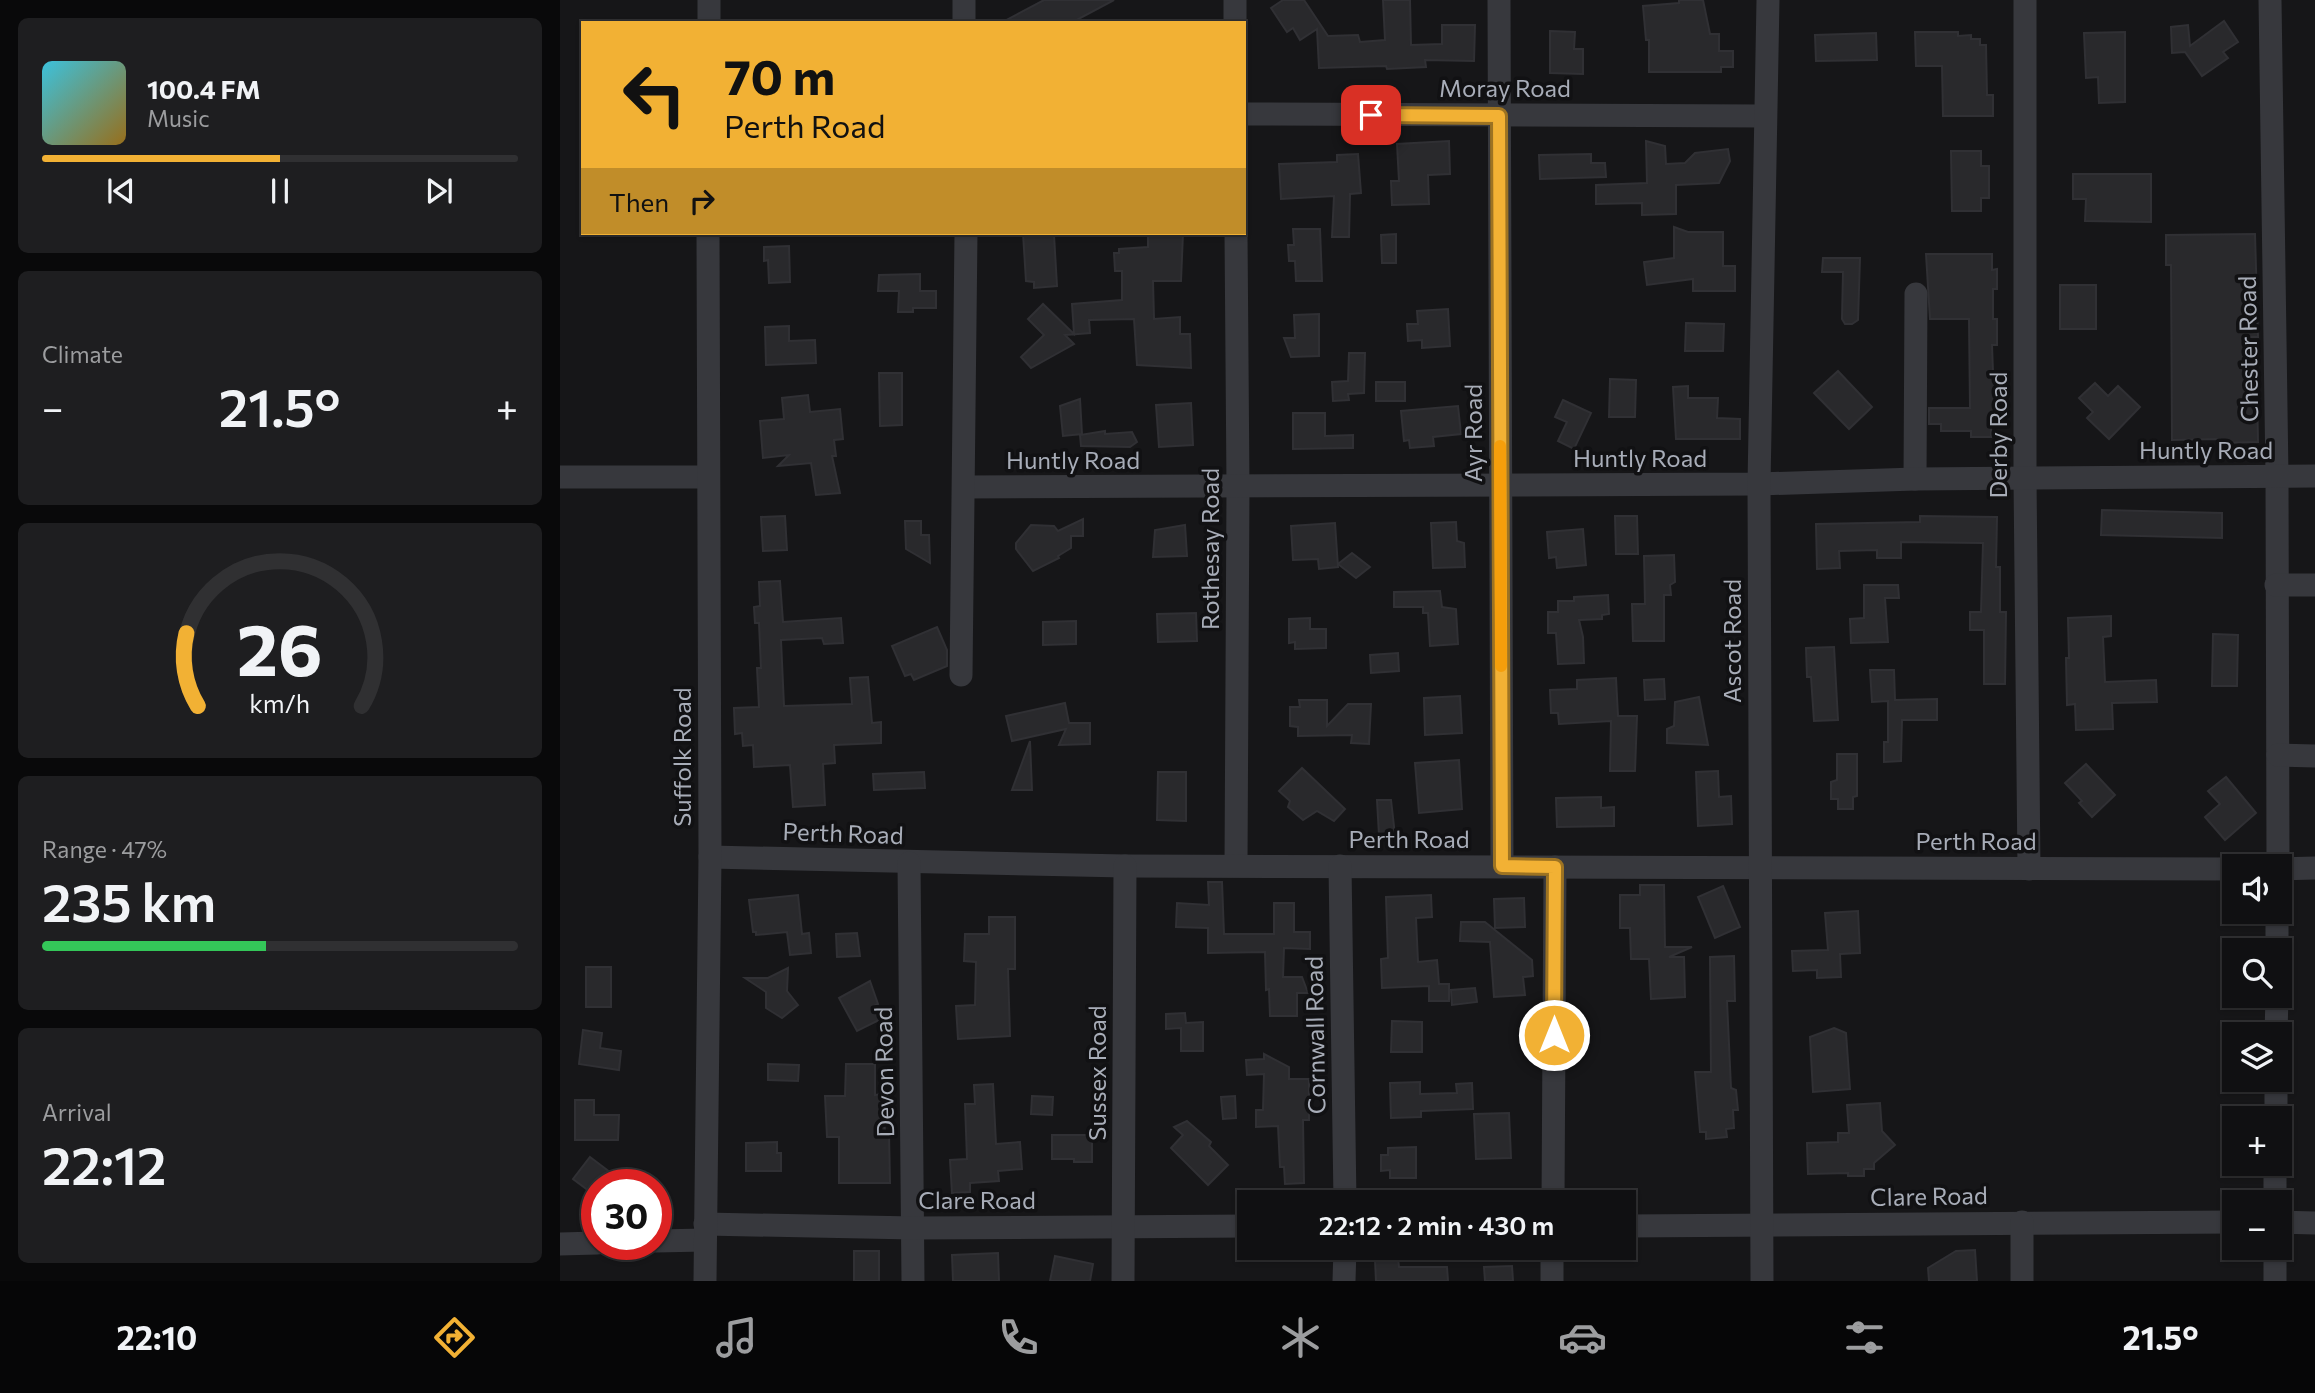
<!DOCTYPE html>
<meta charset="utf-8">
<style>
:root{--surface:#101012;--page:#1e1e20;--text:#f1f3f6;--muted:#9c9d9f;--line:#303032;--accent:#f2b134}
body{margin:0;font-family:Commissioner,sans-serif;background:var(--page);color:var(--text);height:100vh;display:flex;flex-direction:column;font-size:26px;white-space:nowrap}
*{box-sizing:border-box;margin:0}
p{font-size:23px;color:var(--muted)}
.icon{flex:none;width:38px;height:38px;fill:none;stroke:currentColor;stroke-width:2;stroke-linecap:round;stroke-linejoin:round}
.map{position:relative;flex:1;overflow:hidden}
.side{display:flex;flex-direction:column;gap:18px;padding:18px;background:#09090a;width:560px}
.side>*{flex:none}
.guide{position:absolute;left:21px;top:21px;width:665px;height:214px;border-radius:0px;box-shadow:0 2px 5px #0004,0 0 0 2px var(--line);background:#f2b134;color:#111;overflow:hidden}
.fabs{position:absolute;left:1662px;top:854px;display:grid;gap:14px}
.fabs a{display:grid;place-items:center;width:70px;height:70px;border-radius:0px;background:var(--surface);box-shadow:0 2px 5px #0004,0 0 0 2px var(--line);font-size:35px}
.speed{position:absolute;left:21px;top:1169px;display:flex;gap:14px;font-size:35px;font-weight:700;text-align:center}
.speed>*{display:grid;place-content:center;width:91px;height:91px;border-radius:50%;background:var(--surface);box-shadow:0 2px 5px #0004,0 0 0 2px var(--line);line-height:1}
.speed .limit{border:10px solid #d22;background:#fff;color:#111}
.pin{position:absolute;display:grid;place-items:center;width:60px;height:60px;color:#fff;margin:-30px;border-radius:14px;box-shadow:0 4px 10px #0006}
.me{position:absolute;width:77px;margin:-38px;rotate:0deg;stroke-linejoin:round;filter:drop-shadow(0 0 5px #0008)}
.turn{display:flex;align-items:center;gap:24px;height:147px;padding:0 28px;font-size:32px}
.turn .icon{width:91px;height:91px;stroke-width:2.5}
.turn b{display:block;font-size:49px;line-height:60px}
.then{display:flex;align-items:center;height:66px;padding:0 28px;background:#0003;gap:14px;font-size:26px}
.big{font-size:52px;font-weight:600;line-height:1.1}
.side .tile{flex:1;display:flex;flex-direction:column;justify-content:center;gap:10px;min-width:0;padding:0 24px;border-radius:10px;background:var(--page)}
.side .dial{align-items:center;gap:0}
.dial svg{height:182px;overflow:visible;fill:none;stroke:var(--line);stroke-width:7;stroke-linecap:round;text-anchor:middle}
.dial text{fill:var(--text);stroke:none}
.song{display:flex;align-items:center;gap:21px}
.cover{width:84px;height:84px;border-radius:10px;background:linear-gradient(135deg,hsl(190 70% 55%),hsl(40 70% 35%))}
.played{height:7px;border-radius:4px;background:linear-gradient(90deg,var(--accent) 50%,var(--line) 50%)}
.keys{display:flex;justify-content:space-around;direction:ltr}
.heat{display:flex;justify-content:space-between;align-items:center;font-size:38px;direction:ltr}
.charge{height:10px;border-radius:5px;background:linear-gradient(90deg,#34c759 47%,var(--line) 0)}
.trip{position:absolute;left:677px;top:1190px;width:399px;height:70px;border-radius:0px;background:var(--surface);box-shadow:0 2px 5px #0004,0 0 0 2px var(--line);font-weight:600;line-height:70px;text-align:center}
.menu{display:flex;height:112px;justify-content:space-around;align-items:center;background:#060607;color:var(--muted)}
.menu .icon{width:49px;height:49px}
.menu .current{color:var(--accent)}
.menu b{font-size:32px;color:var(--text)}
main{display:flex;flex:1;min-height:0}
.map>svg:first-child{display:block}
.building{fill:#29292c;stroke:#303034;stroke-width:2}
.lines{fill:none;stroke-linecap:round;stroke-linejoin:round}
.minor{stroke:#37383d;stroke-width:23}
.route-casing{stroke:#9d7322;stroke-width:18}
.route{stroke:#f2b134;stroke-width:12}
.slow{stroke:#f59e0b;stroke-width:12}
.labels{text-anchor:middle;stroke-width:7;stroke-linejoin:round;paint-order:stroke}
.street-label{font-size:24px;fill:#a8adb8;stroke:#111113}
</style>
<main>
<section class="side">
<div class="tile">
<div class="song"><i class="cover"></i><div><b>100.4 FM</b><p>Music</p></div></div>
<div class="played"></div>
<div class="keys"><svg class="icon" aria-label="previous" viewBox="0 0 24 24"><path d="M18 5L8 12l10 7zM5 5v14"/></svg><svg class="icon" aria-label="pause" viewBox="0 0 24 24"><path d="M8 5v14M16 5v14"/></svg><svg class="icon" aria-label="next" viewBox="0 0 24 24"><path d="M6 5l10 7-10 7zM19 5v14"/></svg></div>
</div>
<div class="tile"><p>Climate</p>
<div class="heat"><a>−</a><b class="big">21.5°</b><a>+</a></div>
</div>
<div class="tile dial"><svg viewBox="0 0 100 80">
<path d="M14 69A42 42 0 1 1 86 69"/>
<path d="M14 69A42 42 0 0 1 9 37" stroke="#f2b134"/>
<text x="50" y="56" font-size="32" font-weight="700">26</text>
<text x="50" y="72" font-size="11">km/h</text>
</svg></div>
<div class="tile"><p>Range · 47%</p><b class="big">235 km</b><div class="charge"></div></div>
<div class="tile"><p>Arrival</p><b class="big">22:12</b></div>
</section>
<div class="map">
<svg width="1755" height="1281" viewBox="0 0 1755 1281">
<rect width="100%" height="100%" fill="#161618"/>
<g class="building">
<path d="M484,0h70l-43,23h-70z"/>
<path d="M723,0h21l24,36 30,-1 2,7 25,-2 -2,-40h27l1,45 31,-1v-19h33l-1,36 -49,-1 1,7 -39,2 -1,-3 -67,2 -2,-39 -17,11 -7,-12 -6,4 -16,-24z"/>
<path d="M1119,0h24l7,34h9v17h14v16h-12v5h-72v-32h-3l-3,-34 36,-3z"/>
<path d="M1664,21l14,21 -15,10 5,6 -26,18 -17,-24 -13,1 -1,-26 17,-2 2,21z"/>
<path d="M990,31l25,1 -1,17h9v25l-33,-1z"/>
<path d="M1355,32h43v4l13,-1v4h9v6h6l1,50h6v21h-50l-1,-50h-26z"/>
<path d="M1565,32v70l-26,1 -1,-26 -12,1 -2,-45z"/>
<path d="M1316,33l1,27 -61,1 -1,-26z"/>
<path d="M889,141l1,33 -22,1 1,29 -37,1 -1,-24h8l-2,-37z"/>
<path d="M1086,141l19,5 1,18 19,-1 10,-10 33,-4 2,12 -11,22 -43,2v29l-34,1v-12l-46,1v-19l51,-2z"/>
<path d="M1391,151h30v15h8v32h-8v13h-29z"/>
<path d="M798,154l3,39 -11,1 -1,43h-17l2,-41 -53,3 -2,-35 58,-2v-7z"/>
<path d="M1031,154v9h14l1,14 -66,2 -1,-24z"/>
<path d="M1513,174h78v48l-66,-1 1,-22h-13z"/>
<path d="M1114,227l14,5h35v34h12v25h-42v-12l-46,6 -3,-23 30,-4z"/>
<path d="M733,229h27l2,52h-26l-1,-20h-6l-1,-16h6z"/>
<path d="M463,233l31,2 3,51 -23,2v-6l-8,-1z"/>
<path d="M588,233h35l-2,48h-28l1,38 26,-2v17h10l1,34 -54,-3 -3,-46 -45,1 1,13 -25,2 9,9 -43,24 -10,-11 23,-22 -16,-16 15,-15 31,30 -2,-30 50,-4v-29h-7l-1,-18h5v-4l29,-2z"/>
<path d="M836,234v29h-14l-1,-28z"/>
<path d="M1695,234l3,103h-11l1,57h9l1,48 -38,1v-4l-48,1 -1,-175h-5v-30z"/>
<path d="M229,246l1,36 -21,1 -1,-23 -4,1v-14z"/>
<path d="M1366,254h66v16l5,-1v20h-4v30h4v26h-5l1,27h5v26l-2,23h-5v16h-20v-6h-30v-7h-12v-16h41l-1,-89h-39z"/>
<path d="M1263,258h37l-2,62 -6,4h-7l-3,-5 1,-47h-21z"/>
<path d="M360,274v17h16v17h-23v4h-15l1,-21h-21l1,-16z"/>
<rect x="1500" y="285" width="36" height="44"/>
<path d="M888,309l2,37 -28,2v-8l-14,1 -1,-17h11l-1,-13z"/>
<path d="M759,314v42l-28,1 -7,-19h11l-1,-23z"/>
<path d="M1126,323l38,1 -1,27h-38z"/>
<path d="M229,326v15l26,-1 1,23 -50,2 -1,-38z"/>
<path d="M789,353h16l-1,40 -16,1 1,6 -16,1 -1,-19 16,-1z"/>
<path d="M1278,371l34,36 -23,22 -35,-36z"/>
<path d="M319,373h23v52l-22,1z"/>
<path d="M1050,379l26,1 -1,37h-26z"/>
<rect x="816" y="382" width="29" height="19"/>
<path d="M1535,383l13,13 10,-10 22,21 -31,32 -22,-21 6,-6 -14,-14z"/>
<path d="M1128,386v12h30l-1,20 23,1v20h-64l-3,-52z"/>
<path d="M248,395l2,17 30,-3 3,30 -9,1 2,16h-4l8,37 -24,2 -5,-32 -33,3 11,-11 -26,3 -3,-37 24,-2 -2,-21z"/>
<path d="M520,399l2,35 -19,2 -3,-30z"/>
<path d="M1003,400l28,13 -17,36 -16,-8 9,-19 -12,-5z"/>
<path d="M631,403l2,42 -34,2 -3,-42z"/>
<path d="M898,406l3,28 -28,3 1,9 -24,2 -1,-8 -5,1 -3,-30z"/>
<path d="M733,413h32v23l28,-1v13l-60,1z"/>
<path d="M545,431v3l27,-2 5,10 -7,5 -49,-1 -1,-11z"/>
<path d="M1542,510l120,3v25l-121,-3z"/>
<path d="M225,516l2,34 -24,1 -2,-34z"/>
<path d="M1055,516h22l1,38h-22z"/>
<path d="M1360,516l77,1 -1,50h4v45h6l-1,72h-21v-54h-14v-18h11l2,-69 -82,-1v16h-24v-8l-38,1 1,17 -23,1 -1,-45 104,-2z"/>
<path d="M523,519v17h-12v12l-13,8 1,2 -26,13 -17,-22v-6l15,-18 23,1 4,5z"/>
<path d="M345,521h16v14h8l1,28 -24,-14z"/>
<path d="M896,522l1,19 7,2 1,24 -32,1 -2,-45z"/>
<path d="M775,523l3,44 -19,2 -1,-10 -25,1 -2,-34z"/>
<path d="M625,525l2,31 -34,1 2,-27z"/>
<path d="M1023,529l3,36 -29,3 -1,-11 -7,1 -2,-26z"/>
<path d="M792,553l18,14 -14,11 -18,-14z"/>
<path d="M1114,555l1,27 -5,3 1,10h-7v46h-31l-1,-37h13l-1,-48z"/>
<path d="M220,581l3,41 58,-4 2,25 -19,1 -2,-6 -41,2 3,66 68,-2 -2,-26 18,-1 4,46 9,-1v21l-47,2 1,18 -12,1 2,41 -32,2 -3,-42 -36,2 -1,-22 -10,1 -1,-13 -7,1 -1,-26 25,-1 -2,-39h4l-2,-45h-4l-1,-16 6,-1 -1,-24z"/>
<path d="M1304,585h34l1,13h-14l3,44 -37,1 -1,-24 14,-1z"/>
<path d="M880,591l2,16 14,2 2,35 -28,2 -2,-33h-5v-6h-29v-15z"/>
<path d="M1048,595l1,19 -7,1v4l-23,1 4,17 1,26 -26,1 -2,-31h-8v-21h10v-11h16v-4z"/>
<path d="M636,613l1,28 -39,1 -1,-28z"/>
<path d="M1551,616v20l-8,1 2,45 51,-2 1,22 -45,1 1,26 -37,1 -1,-26 -8,1 -1,-47h3l-1,-40z"/>
<path d="M750,618v11h16v19l-31,1v-7l-6,1v-24z"/>
<path d="M516,621v23l-33,1v-23z"/>
<path d="M377,627l10,23v16l-33,14 -3,-6 -6,2 -13,-30z"/>
<path d="M1653,634l25,1 -1,51h-25z"/>
<path d="M1274,647l4,73 -24,1 -3,-44h-4l-1,-29z"/>
<path d="M838,653l1,18 -28,2 -1,-18z"/>
<path d="M1310,670h24l1,30 42,-1v21h-35l-1,41 -17,1v-20h4v-41l-16,1z"/>
<path d="M1056,678l2,38h19l-2,55h-25l1,-50 -52,3 -1,-11h-7l-1,-23 27,-1v-9z"/>
<path d="M1104,679l1,20 -20,1 -1,-20z"/>
<path d="M900,696l2,37 -37,2 -1,-37z"/>
<path d="M1139,697l9,48 -41,-2v-14l7,-3 1,-24z"/>
<path d="M739,700h28v26l21,-22h23l-2,40 -18,-1 1,-8 -54,1v-9l-8,-1v-19h10z"/>
<path d="M505,703l4,20h21v21l-31,1 7,-16 -54,12 -6,-25z"/>
<path d="M470,741l2,49h-20z"/>
<path d="M1277,754h20v42l-4,1v12h-15v-10h-7v-17l6,-2z"/>
<path d="M899,760l3,49 -43,4 -4,-50z"/>
<path d="M1526,764l29,31 -23,22 -13,-14 3,-2 -17,-18z"/>
<path d="M742,768l43,41 -11,12 -17,-10 -14,9 -15,-13 2,-6 -11,-10z"/>
<path d="M1158,771l1,26 12,-1 1,28 -34,2 -2,-54z"/>
<path d="M364,772l1,16 -51,2 -1,-16z"/>
<path d="M598,772h28v49l-29,-1z"/>
<path d="M1666,777l30,36 -31,27 -20,-23 15,-13 -12,-13z"/>
<path d="M1041,797v11l13,-1v19l-57,1 -1,-29z"/>
<path d="M817,800h14l4,35h-16z"/>
<path d="M648,882h14l2,52h50v-31h20v29h16v17l-26,-1 -1,29h19l6,16h-11v23h-27l-1,-27 -3,1 -1,-38 -57,1v-25l-32,-1 1,-24 32,2z"/>
<path d="M1080,885h24l1,62h27l-23,10h15l1,40 -34,2 -2,-40h-18l-1,-31h-10v-33h20z"/>
<path d="M1163,886l17,41 -25,11 -17,-41z"/>
<path d="M238,895l4,39 7,-1 2,20 -21,2 -3,-23 -31,3v-3h-3l-4,-32z"/>
<path d="M871,895l1,22 -16,1 2,44 19,-2 2,24h10v17h-20v-15l-47,2 -1,-29 7,-1 -2,-61z"/>
<path d="M964,898l1,29 -30,1 -1,-29z"/>
<path d="M1298,911l2,42 -20,1 1,23 -24,1v-8l-24,1 -1,-20 36,-1 -3,-37z"/>
<path d="M429,917h26v52h-7l2,67 -52,3 -2,-33 19,-1 1,-43 -12,-1 1,-27h24z"/>
<path d="M901,922h24l47,38 1,16 -10,1 2,18 -31,2 -4,-55 -30,-1z"/>
<path d="M297,933l3,23 -23,1 -1,-23z"/>
<path d="M1174,956l1,45h-8l4,87 5,2 2,20h-5l1,18 -8,1 1,8 -21,2v-7h-6l-5,-60h16l-1,-115z"/>
<rect x="26" y="967" width="25" height="40"/>
<path d="M228,968l-1,23 11,14 -16,13 -16,-10v-16l-21,-14h23z"/>
<path d="M310,981l8,23 -4,2 7,13 -24,12 -18,-33z"/>
<path d="M915,988l2,14 -25,3 -1,-15z"/>
<path d="M625,1013l1,10 17,-1v29h-22v-23l-15,1v-15z"/>
<path d="M832,1021l30,1v30h-31z"/>
<path d="M1274,1028l12,5 4,56 -37,3 -3,-55z"/>
<path d="M23,1030l19,3 -2,15 21,3 -2,19 -40,-6z"/>
<path d="M704,1054l25,13v12h20v41h-6l1,63 -19,1 -1,-17h-4l-2,-41 -22,1v-17h7l1,-36 -17,1 -1,-15 18,-1z"/>
<path d="M208,1064l31,1 -1,16 -30,-1z"/>
<path d="M286,1064h29v31l8,-1 2,39h4l1,50h-51v-46h-12l-2,-41h20z"/>
<path d="M860,1082v12l37,-1 -1,-9 16,-1 1,26 -52,2v6l-30,1 -1,-35z"/>
<path d="M433,1084l3,60 24,-2 2,27 -24,2 1,10 -29,2v9l-18,1 -2,-33 17,-1 -2,-55h10l-1,-19z"/>
<path d="M472,1096l21,1 -1,18 -21,-1z"/>
<path d="M675,1096l1,22 -13,1 -2,-22z"/>
<path d="M15,1100h19v15h25l-1,25h-43z"/>
<path d="M1320,1103l2,28 13,14 -21,18v6h-10v7h-16v-3l-40,1 -1,-31 31,-1v-9h11l-2,-28z"/>
<path d="M949,1113l2,45 -35,1 -2,-45z"/>
<path d="M627,1121l24,21 -2,4 19,19 -20,20 -37,-37 12,-13 -9,-8z"/>
<path d="M492,1135h40v27h-18v-3h-22z"/>
<path d="M217,1142v11h4v18h-35v-28z"/>
<path d="M856,1147v31h-26v-8l-9,1v-16h7v-7z"/>
<path d="M30,1157l37,28h-30v12l-24,-18z"/>
<path d="M1415,1250l2,31h-48l-1,-13 28,-17z"/>
<rect x="294" y="1251" width="25" height="30"/>
<path d="M438,1253l1,28h-46l-1,-26z"/>
<path d="M495,1256l38,8 -3,17h-40z"/>
<path d="M838,1258l1,9h48l1,14h-72l-1,-21z"/>
<path d="M952,1266l1,15h-28l-1,-14z"/>
</g>
<g class="lines">
<g class="minor">
<path d="M149,0v23"/>
<path d="M404,0v23"/>
<path d="M939,0l3,866"/>
<path d="M1465,0v478l4,391"/>
<path d="M1710,0l7,476 1,390"/>
<path d="M675,23v-23"/>
<path d="M684,114l521,2"/>
<path d="M676,233l2,254 -2,378"/>
<path d="M0,477h148"/>
<path d="M1355,479l1,-185"/>
<path d="M404,487l795,-3 156,-5 400,-3"/>
<path d="M1716,585h39"/>
<path d="M401,675l5,-442"/>
<path d="M1718,755l37,1"/>
<path d="M150,857l415,9 1110,3"/>
<path d="M349,863l4,418"/>
<path d="M780,866l5,336"/>
<path d="M1720,869l35,-1"/>
<path d="M1717,950v-38"/>
<path d="M1716,1034l1,-38"/>
<path d="M1716,1118v-38"/>
<path d="M993,1202l2,-335"/>
<path d="M1715,1202v-38"/>
<path d="M1720,1222l35,1"/>
<path d="M145,1224l209,4 336,-2"/>
<path d="M1064,1226l611,-4"/>
<path d="M96,1241l49,-1"/>
<path d="M0,1244l37,-1"/>
<path d="M145,1281l5,-424 -2,-624"/>
<path d="M563,1281l2,-415"/>
<path d="M784,1281l1,-33"/>
<path d="M992,1281v-33"/>
<path d="M1202,1281l-3,-797 9,-484"/>
<path d="M1462,1281v-59"/>
<path d="M1715,1281v-33"/>
</g>
</g>
<g class="lines">
<g class="route-casing">
<path id="route" d="M811,115l128,1 3,750 53,1 -1,168"/>
</g>
<use href="#route" class="route"/>
<path class="slow" d="M940,446l1,220"/>
</g>
<g class="labels">
<g class="street-label">
<text x="945" y="97">Moray Road</text>
<text transform="translate(1689 349) rotate(-91)" y="8">Chester Road</text>
<text transform="translate(914 433) rotate(-90)" y="8">Ayr Road</text>
<text transform="translate(1439 435) rotate(-90)" y="8">Derby Road</text>
<text x="1646" y="459">Huntly Road</text>
<text x="1080" y="467">Huntly Road</text>
<text x="513" y="469">Huntly Road</text>
<text transform="translate(651 549) rotate(-90)" y="8">Rothesay Road</text>
<text transform="translate(1173 641) rotate(-90)" y="8">Ascot Road</text>
<text transform="translate(123 757) rotate(-90)" y="8">Suffolk Road</text>
<text transform="translate(283 834) rotate(2)" y="8">Perth Road</text>
<text x="849" y="848">Perth Road</text>
<text x="1416" y="850">Perth Road</text>
<text transform="translate(756 1035) rotate(-91)" y="8">Cornwall Road</text>
<text transform="translate(325 1072) rotate(-91)" y="8">Devon Road</text>
<text transform="translate(538 1073) rotate(-90)" y="8">Sussex Road</text>
<text transform="translate(1369 1197) rotate(-1)" y="8">Clare Road</text>
<text x="417" y="1209">Clare Road</text>
</g>
</g>
</svg>
<div class="fabs">
<a><svg class="icon" aria-label="sound" viewBox="0 0 24 24"><path d="M4 9h4l5-4v14l-5-4H4zM17 9q2 3 0 6"/></svg></a>
<a><svg class="icon" aria-label="search" viewBox="0 0 24 24"><circle cx="10" cy="10" r="6"/><path d="M15 15l6 6"/></svg></a>
<a><svg class="icon" aria-label="layers" viewBox="0 0 24 24"><path d="M12 4l9 5-9 5-9-5zM3 14l9 5 9-5"/></svg></a>
<a>+</a>
<a>−</a>
</div>
<div class="speed"><div class="limit">30</div></div>
<div class="pin" style="left:811px;top:115px;background:#d93025"><svg class="icon" aria-label="arrive" viewBox="0 0 24 24"><path d="M6 21V4h12l-3 4 3 4H6"/></svg></div>
<svg class="me" style="left:994px;top:1035px" viewBox="-20 -20 40 40"><circle r="17" fill="#f2b134" stroke="#fff" stroke-width="3"/><path d="M0-11L8 9 0 5-8 9z" fill="#fff"/></svg>
<div class="trip">22:12 · 2 min · 430 m</div>
<div class="guide">
<div class="turn"><svg class="icon" aria-label="left" viewBox="0 0 24 24"><path d="M17 20v-9H6M10 6l-5 5 5 5"/></svg><div><b>70 m</b>Perth Road</div></div>
<div class="then">Then<svg class="icon" aria-label="right" viewBox="0 0 24 24"><path d="M7 20v-9h11M14 6l5 5-5 5"/></svg></div>
</div>
</div>
</main>
<nav class="menu">
<b>22:10</b>
<svg class="icon current" aria-label="directions" viewBox="0 0 24 24"><path d="M12 3l9 9-9 9-9-9zM9 14v-3h6M13 9l2 2-2 2"/></svg>
<svg class="icon" aria-label="music" viewBox="0 0 24 24"><path d="M9 18V5l10-2v13"/><circle cx="6" cy="18" r="3"/><circle cx="16" cy="16" r="3"/></svg>
<svg class="icon" aria-label="phone" viewBox="0 0 24 24"><path d="M5 4h4l2 5-3 2q2 4 5 5l2-3 5 2v4C11 20 4 13 5 4z"/></svg>
<svg class="icon" aria-label="climate" viewBox="0 0 24 24"><path d="M12 3v18M4 7l16 10M4 17L20 7"/></svg>
<svg class="icon" aria-label="car" viewBox="0 0 24 24"><path d="M5 17H2v-5l4-1 3-4h7l3 4 3 1v5h-3M9 17h6M6 11h13"/><circle cx="7" cy="17" r="2"/><circle cx="17" cy="17" r="2"/></svg>
<svg class="icon" aria-label="filters" viewBox="0 0 24 24"><path d="M4 7h16M4 17h16"/><circle cx="9" cy="7" r="2"/><circle cx="15" cy="17" r="2"/></svg>
<b>21.5°</b>
</nav>
